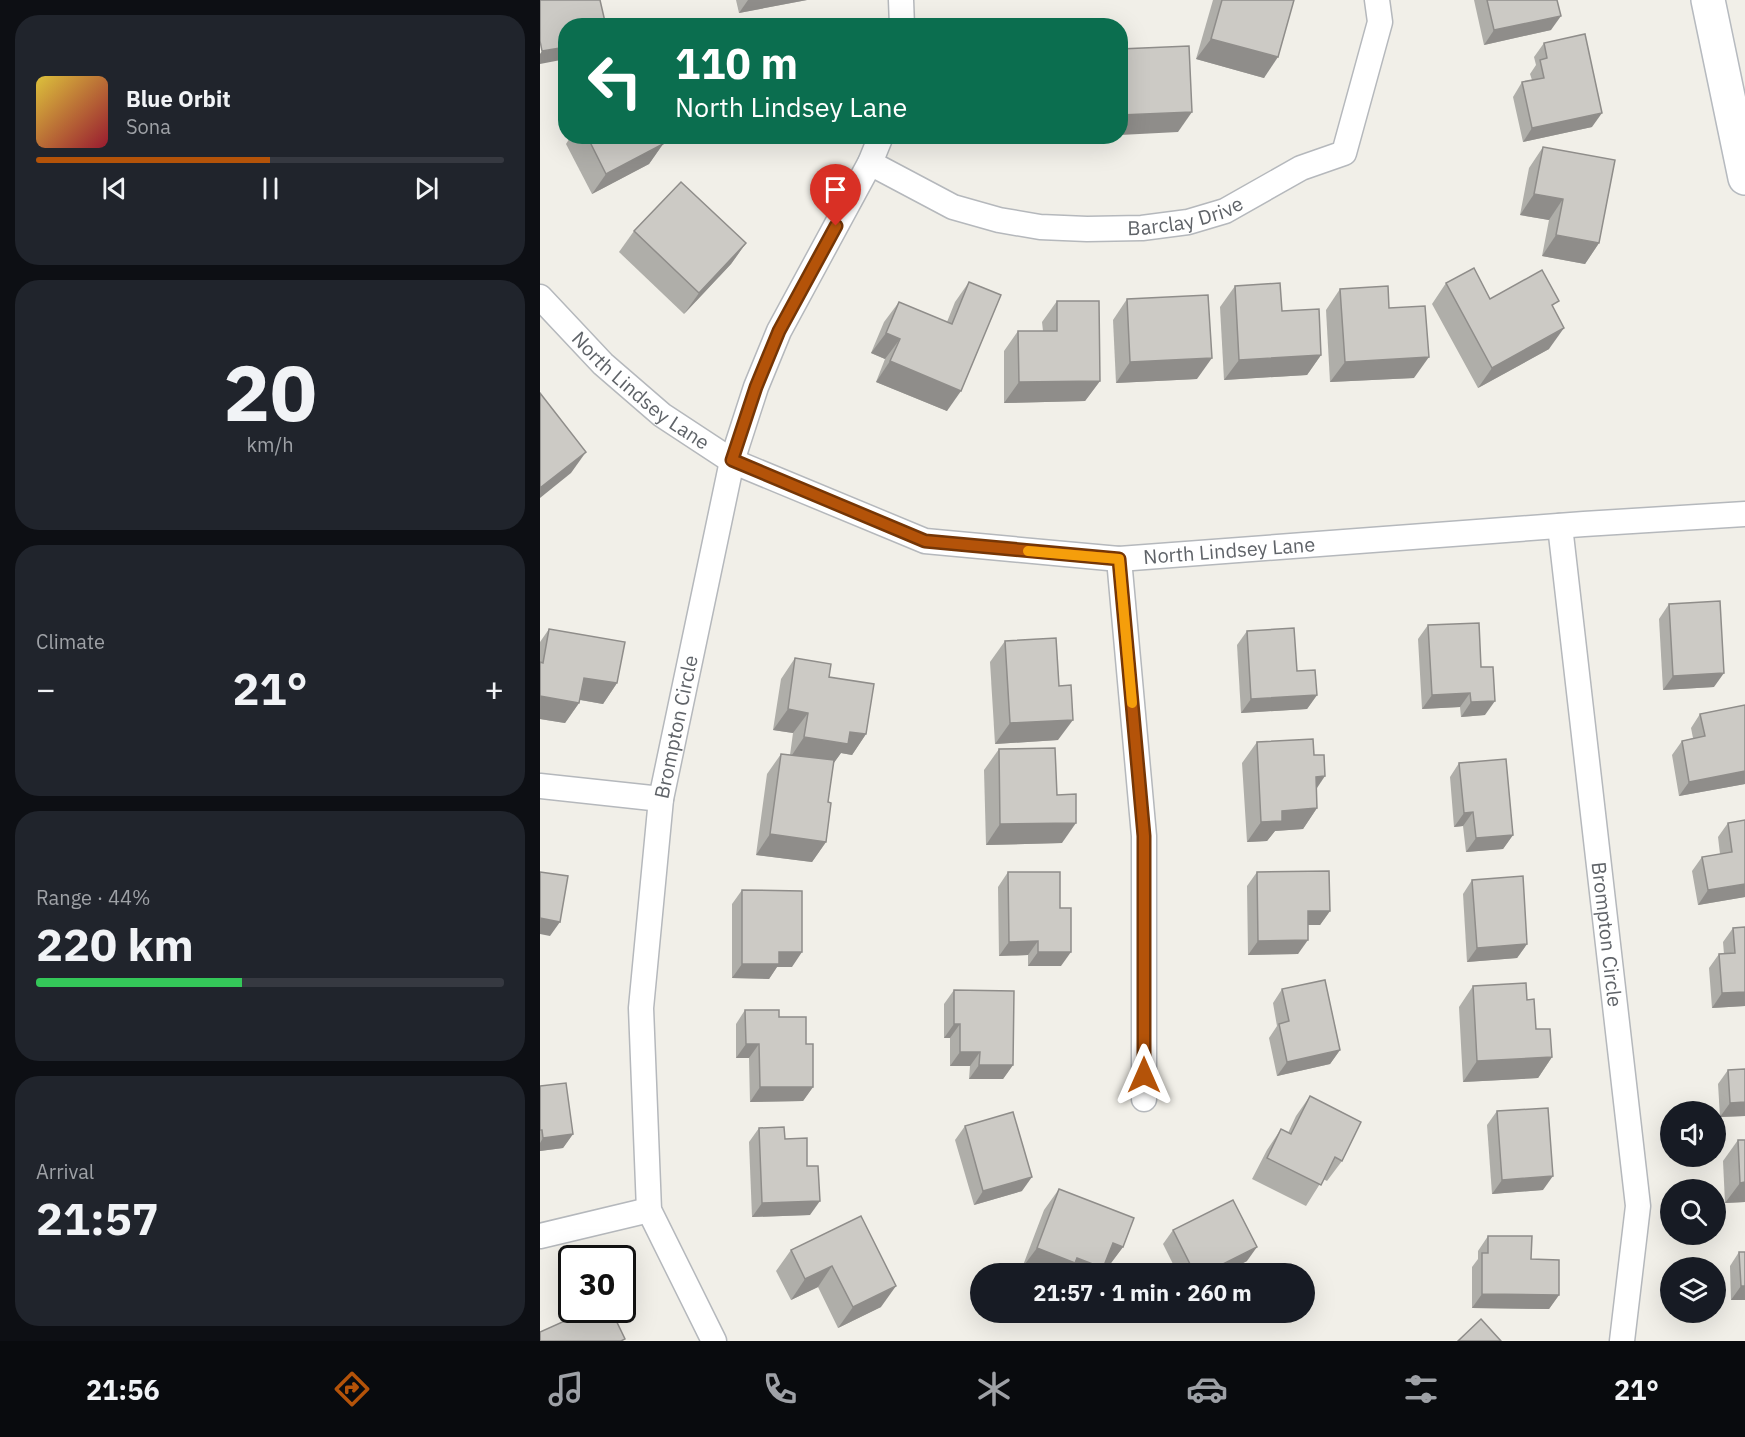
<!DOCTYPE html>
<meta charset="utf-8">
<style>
:root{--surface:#171b24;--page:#20242c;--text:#f1f3f6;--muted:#9ea1a6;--line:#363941;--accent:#b45309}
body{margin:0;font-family:"IBM Plex Sans",sans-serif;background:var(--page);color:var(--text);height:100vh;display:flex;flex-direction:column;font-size:22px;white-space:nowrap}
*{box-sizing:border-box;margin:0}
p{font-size:20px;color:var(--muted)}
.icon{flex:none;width:33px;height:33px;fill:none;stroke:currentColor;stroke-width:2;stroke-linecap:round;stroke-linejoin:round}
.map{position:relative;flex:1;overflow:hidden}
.drawer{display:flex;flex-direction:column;gap:15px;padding:15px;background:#0d0f14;width:540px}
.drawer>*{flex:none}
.banner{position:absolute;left:18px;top:18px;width:570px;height:126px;border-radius:24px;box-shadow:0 6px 24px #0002;background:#0b6e4f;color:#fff;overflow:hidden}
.buttons{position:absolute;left:1120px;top:1101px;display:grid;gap:12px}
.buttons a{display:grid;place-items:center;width:66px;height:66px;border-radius:50%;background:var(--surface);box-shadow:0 6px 24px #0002;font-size:30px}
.speed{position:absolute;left:18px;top:1245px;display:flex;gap:12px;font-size:30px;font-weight:700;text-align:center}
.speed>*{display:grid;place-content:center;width:78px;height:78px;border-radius:50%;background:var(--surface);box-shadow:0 6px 24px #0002;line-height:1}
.speed .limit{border:3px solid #111;border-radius:9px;background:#fff;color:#111}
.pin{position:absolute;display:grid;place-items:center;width:51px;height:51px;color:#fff;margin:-62px -26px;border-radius:50% 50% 50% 0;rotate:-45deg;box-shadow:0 0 6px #0007}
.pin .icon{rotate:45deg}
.me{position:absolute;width:66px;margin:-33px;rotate:0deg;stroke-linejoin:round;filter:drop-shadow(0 0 4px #0008)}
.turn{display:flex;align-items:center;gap:21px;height:126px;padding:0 18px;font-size:27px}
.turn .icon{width:78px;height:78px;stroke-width:2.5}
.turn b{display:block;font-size:42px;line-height:51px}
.big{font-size:45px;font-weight:800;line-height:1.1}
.drawer .card{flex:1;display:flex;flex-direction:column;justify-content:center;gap:9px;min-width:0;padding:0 21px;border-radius:24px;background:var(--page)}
.drawer .dial{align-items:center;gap:0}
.dial b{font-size:78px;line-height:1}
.song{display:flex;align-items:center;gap:18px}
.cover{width:72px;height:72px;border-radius:9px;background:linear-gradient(135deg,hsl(50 70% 55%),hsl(350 70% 35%))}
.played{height:6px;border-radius:3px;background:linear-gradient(90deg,var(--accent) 50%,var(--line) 50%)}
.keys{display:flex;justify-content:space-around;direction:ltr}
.heat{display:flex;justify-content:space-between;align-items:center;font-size:33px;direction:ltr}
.charge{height:9px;border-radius:4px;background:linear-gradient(90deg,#34c759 44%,var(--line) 0)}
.trip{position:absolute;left:430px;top:1263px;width:345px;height:60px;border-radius:30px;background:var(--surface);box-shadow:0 6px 24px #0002;font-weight:800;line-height:60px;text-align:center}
.tab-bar{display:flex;height:96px;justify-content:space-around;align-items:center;background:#090b0e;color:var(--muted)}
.tab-bar .icon{width:42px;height:42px}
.tab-bar .active{color:var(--accent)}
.tab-bar b{font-size:27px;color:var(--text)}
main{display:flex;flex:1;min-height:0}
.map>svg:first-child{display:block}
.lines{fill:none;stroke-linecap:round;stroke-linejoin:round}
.street-casing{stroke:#b5b8bc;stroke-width:27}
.secondary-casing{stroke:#b6babf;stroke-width:36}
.street{stroke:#fff;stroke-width:24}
.secondary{stroke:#fff;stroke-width:33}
.wall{fill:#afaea9}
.shaded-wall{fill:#8f8d8a}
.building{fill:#cccac5;stroke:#8f8d8a;stroke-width:1.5}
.route-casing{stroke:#753606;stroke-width:15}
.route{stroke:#b45309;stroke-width:10}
.slow{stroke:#f59e0b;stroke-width:10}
.labels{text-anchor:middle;stroke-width:4.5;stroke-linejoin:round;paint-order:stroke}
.street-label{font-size:20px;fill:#5f6368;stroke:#fff}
</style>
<main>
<section class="drawer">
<div class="card">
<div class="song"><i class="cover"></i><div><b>Blue Orbit</b><p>Sona</p></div></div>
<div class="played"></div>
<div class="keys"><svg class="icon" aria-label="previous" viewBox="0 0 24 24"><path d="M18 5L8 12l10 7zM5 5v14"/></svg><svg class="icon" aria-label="pause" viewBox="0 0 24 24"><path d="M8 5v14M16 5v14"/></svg><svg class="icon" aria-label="next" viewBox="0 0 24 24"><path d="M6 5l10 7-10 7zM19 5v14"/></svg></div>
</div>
<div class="card dial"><b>20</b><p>km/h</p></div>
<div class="card"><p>Climate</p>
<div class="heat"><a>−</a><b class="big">21°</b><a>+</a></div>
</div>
<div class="card"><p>Range · 44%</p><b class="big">220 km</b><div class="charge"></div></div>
<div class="card"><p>Arrival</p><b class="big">21:57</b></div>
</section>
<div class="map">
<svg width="1205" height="1341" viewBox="0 0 1205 1341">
<rect width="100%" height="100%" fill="#f1efe8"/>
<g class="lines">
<g class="street-casing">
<g id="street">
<path d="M361,0l1,26"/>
<path id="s1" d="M330,163l83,44 46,13 41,7 47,2 55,-1 46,-6 37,-11 76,-43 43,-15 36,-131 -3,-22"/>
<path id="s2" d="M0,297l63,67 59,51 70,46 193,80 194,18 465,-35 161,-10"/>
<path id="s3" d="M1020,526l78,680 -16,135"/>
<path d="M579,559l25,277v263"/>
<path d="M0,786l121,13"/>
<path d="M0,1236l109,-26"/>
<path id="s4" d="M174,1341l-65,-131 -8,-202 20,-209 71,-338 24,-74 23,-56 91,-168 11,-27"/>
</g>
</g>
<g class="secondary-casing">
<path id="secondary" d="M1168,0l37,178"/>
</g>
<use href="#street" class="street"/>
<use href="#secondary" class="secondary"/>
</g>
<g class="wall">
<path d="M196,0h71l-68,13z"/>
<path d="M673,0h81l-30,78 -68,-19z"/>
<path d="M934,0h83l-6,30 -67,15z"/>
<path d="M1004,43l48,84 -69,15 -10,-45 9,-15 10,-2 -2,-6 6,-9 -2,-8z"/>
<path d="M31,136h89l3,8 -14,20 -57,30 -26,-50z"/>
<path d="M1003,147l56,96 -14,21 -43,-8 7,-36 -29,-5 9,-47z"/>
<path d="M94,231l112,12 -15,21 -47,50 -65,-62z"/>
<path d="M429,282l-22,129 -71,-29 9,-23 -14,-6 13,-31 15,-20 48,20 8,-20z"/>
<path d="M906,283l44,16 64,10 -5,40 -71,39 -46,-84z"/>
<path d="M695,286l47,25 39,44 -14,20 -83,5 -4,-73z"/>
<path d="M800,289l49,19 25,70 -84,4 -4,-72z"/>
<path d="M587,299l70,80 -81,4 -3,-63z"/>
<path d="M517,301l43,80 -15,20 -81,2v-52l14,-20h25l-1,-9z"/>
<path d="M1129,604l45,83 -51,3 -4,-71z"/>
<path d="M888,625l53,42 4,48 -24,2 -1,-10 -38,2 -4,-70z"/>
<path d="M9,629l68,54 -14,21 -23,-4 -1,3 -14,20 -25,-4v-77z"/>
<path d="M707,631l50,40 20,24 -10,14 -66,4 -4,-68z"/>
<path d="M465,641l54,45 -1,54 -63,4 -5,-82z"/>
<path d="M255,658l34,19 37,57 -14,21 -11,-2 -8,11 -5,38 -2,40 -14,20 -56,-7 11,-81 14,-20 9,1 3,-22 -20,-3 8,-51z"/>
<path d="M1205,705v79l-66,12 -7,-41 10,-14 11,-3 -2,-10 9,-14z"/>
<path d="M717,742l59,47 1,19 -14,21 -28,2 -8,10 -20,1 -5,-79z"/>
<path d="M459,749l58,46 5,48 -76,2 -2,-75z"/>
<path d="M919,763l54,72 -10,14 -37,3 -3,-26 -9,1 -4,-50z"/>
<path d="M1188,823l17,74 -47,8 -6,-34 10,-14 18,-3 -2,-17z"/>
<path d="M468,872l53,94h-33v-11l-29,1 -1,-69z"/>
<path d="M717,872l73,39 -10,14h-12l-10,29 -50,1 -1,-69z"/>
<path d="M932,880l55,64 -10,14 -50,4 -4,-68z"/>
<path d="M202,890l50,77h-15l-8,12 -37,-1v-74z"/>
<path d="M1193,928l12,78 -33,2 -3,-40 10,-14h5l-1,-12z"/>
<path d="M933,986l54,14 9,29 16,28 -14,21 -75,4 -4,-75z"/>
<path d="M742,989l58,61 -10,14 -53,12 -8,-38 8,-12 -4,-23z"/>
<path d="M414,990l59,75 -10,14h-34l1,-13h-20v-28h-6v-34z"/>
<path d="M205,1010l34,7 27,27 7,43 -10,14 -53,1 -1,-44h-13v-34z"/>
<path d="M1188,1070l17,46 -25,1 -2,-33z"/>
<path d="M0,1086l33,48 -10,14 -23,3z"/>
<path d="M770,1096l32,65 -15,20 -4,-2 -17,27 -54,-27 15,-29 14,-21 7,4 8,-17z"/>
<path d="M957,1111l46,79 -51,4 -5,-69z"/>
<path d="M425,1126l57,65 -48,14 -19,-65z"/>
<path d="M219,1128l26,11 25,76 -58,2 -3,-75z"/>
<path d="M1198,1140l7,62 -20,1 -2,-42z"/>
<path d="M519,1189l64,58 -15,20 -4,-1 -4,8h-65l-13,-6 22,-58z"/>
<path d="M321,1216l20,91 -43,21 -20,-41 -27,13 -15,-29 15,-21z"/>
<path d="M633,1230l74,31 -25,13h-44l-15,-30z"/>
<path d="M948,1236l71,59 -10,14 -77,-1v-41l6,-8v-8z"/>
<path d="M1199,1252h6v48h-14l-1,-34z"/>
</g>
<g class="shaded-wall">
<path d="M208,0h59l-68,13z"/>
<path d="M1021,16l-10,14 -67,15 10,-15z"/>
<path d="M671,39l67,18 -14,21 -68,-19z"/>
<path d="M26,47v12l-26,5v-10l2,-3z"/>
<path d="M652,112l-14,20 -58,3v-20z"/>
<path d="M1062,113l-10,14 -69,15 9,-14z"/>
<path d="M450,136h27l-28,2z"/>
<path d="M123,144l-14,20 -57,30 14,-20z"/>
<path d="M994,194l29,5 -14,21 -29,-5z"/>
<path d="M1016,235l43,8 -14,21 -43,-8z"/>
<path d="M206,243l-15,21 -47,50 15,-21z"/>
<path d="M1024,328l-15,21 -71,39 14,-20z"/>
<path d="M346,333l14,6 -15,20 -14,-6z"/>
<path d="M781,355l-14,20 -83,5 15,-20z"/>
<path d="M889,357l-15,21 -84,4 15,-20z"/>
<path d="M672,358l-15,21 -81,4 14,-21z"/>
<path d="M350,361l71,30 -14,20 -71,-29z"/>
<path d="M560,381l-15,20 -81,2 15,-21z"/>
<path d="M46,452l-15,21 -31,25v-10z"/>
<path d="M1184,673l-10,14 -51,3 10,-14z"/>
<path d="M44,678l33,5 -14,21 -33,-6z"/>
<path d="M930,693l-10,14 -38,2 10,-14z"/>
<path d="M777,695l-10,14 -66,4 10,-14z"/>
<path d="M0,696l39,7 -14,20 -25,-4z"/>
<path d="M955,701l-10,14 -24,2 10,-15z"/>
<path d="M248,709l20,4 -15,20 -20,-3z"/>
<path d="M533,720l-15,20 -63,4 15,-21z"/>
<path d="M310,732l16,2 -14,21 -11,-2 -8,11 -43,-6 14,-21z"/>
<path d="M1205,771v13l-66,12 10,-14z"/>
<path d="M785,776l-14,21 5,-20z"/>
<path d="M777,808l-14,21 -28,2 -8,10 -20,1 14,-20 21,-11z"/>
<path d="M933,812l-10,14 -9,1 10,-14z"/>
<path d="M536,823l-14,20 -76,2 14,-21z"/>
<path d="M230,834l56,8 -14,20 -56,-7z"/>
<path d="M973,835l-10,14 -37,3 10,-14z"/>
<path d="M1205,884v13l-47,8 10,-15z"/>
<path d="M768,911h22l-10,14h-22z"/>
<path d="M0,918l20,4 -10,14 -10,-2z"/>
<path d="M768,940l-10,14 -50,1 10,-14z"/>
<path d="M498,941l-10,14 -29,1 10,-14z"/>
<path d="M987,944l-10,14 -50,4 10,-14z"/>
<path d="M239,952h23l-10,15h-15l-8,12 -37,-1 10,-14z"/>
<path d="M498,952h33l-10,14h-33z"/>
<path d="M1205,992v14l-33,2 10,-15z"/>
<path d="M414,1024h6l-10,14h-6z"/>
<path d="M206,1044h13l-10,14h-13z"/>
<path d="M800,1050l-10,14 -53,12 10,-14z"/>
<path d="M420,1052h20l-10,14h-20z"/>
<path d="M1012,1057l-14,21 -75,4 14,-21z"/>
<path d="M439,1065h34l-10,14h-34z"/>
<path d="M220,1087h53l-10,14 -53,1z"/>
<path d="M1205,1102v14l-25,1 10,-14z"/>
<path d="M33,1134l-10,14 -23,3v-8l3,-5z"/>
<path d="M1013,1176l-10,14 -51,4 10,-14z"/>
<path d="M492,1177l-10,14 -48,14 9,-14z"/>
<path d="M1205,1182v20l-20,1 15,-20z"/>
<path d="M280,1201l-10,14 -58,2 10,-14z"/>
<path d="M573,1243l10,4 -15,20 -9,-4z"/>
<path d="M717,1247l-10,14 -25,13h-19z"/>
<path d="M497,1248l40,10 26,10 -3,6h-65l-13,-6z"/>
<path d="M292,1266l-14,21 -27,13 14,-21z"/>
<path d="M356,1286l-15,21 -43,21 15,-21z"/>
<path d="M1201,1286h4v14h-14z"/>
<path d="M942,1294l77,1 -10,14 -77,-1z"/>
</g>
<g class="building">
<path d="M0,0h60l6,26h-40v21l-24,4 -2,-10z"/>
<path d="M682,0h72l-16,57 -67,-18z"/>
<path d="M947,0h70l4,16 -67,14z"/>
<path d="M1045,34l17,79 -70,15 -10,-46 22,-4 -4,-18 7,-2 -3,-15z"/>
<path d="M649,46l3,66 -72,3v-66z"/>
<path d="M47,136h73l3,8 -57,30z"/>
<path d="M1003,147l72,13 -16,83 -43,-8 7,-36 -29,-5z"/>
<path d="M141,182l65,61 -47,50 -65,-62z"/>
<path d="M934,268l16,31 52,-29 17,31 -7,4 12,23 -72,40 -46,-85z"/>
<path d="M429,282l32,13 -40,96 -71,-30 10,-22 -14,-6 13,-31 53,22z"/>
<path d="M740,283l2,28 37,-2 2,46 -82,5 -4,-74z"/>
<path d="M848,286l1,22 36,-2 4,51 -84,5 -5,-73z"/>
<path d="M668,295l4,63 -82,4 -3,-63z"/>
<path d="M517,301h42l1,80 -81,1 -1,-51h39z"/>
<path d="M0,393l46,59 -46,36z"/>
<path d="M1180,601l4,72 -51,3 -4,-72z"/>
<path d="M939,623l2,44h12l2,34 -24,1 -1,-9 -38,2 -4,-70z"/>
<path d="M754,628l3,43 18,-1 2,25 -66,4 -4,-68z"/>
<path d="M9,629l76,13 -8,41 -33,-5 -5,25 -39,-7v-34l3,1z"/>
<path d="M516,638l3,48 12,-1 2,35 -63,3 -5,-82z"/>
<path d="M255,658l36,6 -2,13 45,7 -8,50 -16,-2 -2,12 -44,-7 4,-24 -20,-4z"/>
<path d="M1205,705v66l-56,11 -7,-41 23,-5 -5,-22z"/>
<path d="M773,739l1,16h10l1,21 -9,1 1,31 -35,3v10l-21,1 -4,-80z"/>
<path d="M515,748l2,47 19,-1v29l-76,1 -1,-75z"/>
<path d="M241,754l53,6 -6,42 3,1 -5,39 -56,-8z"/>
<path d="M966,759l7,76 -37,3 -3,-26 -9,1 -5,-50z"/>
<path d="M1205,820v64l-37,6 -6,-33 30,-5 -4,-29z"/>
<path d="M789,871l1,40h-22v29l-50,1 -1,-69z"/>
<path d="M0,872l28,4 -8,46 -20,-4z"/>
<path d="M468,872h52v36h11v44h-33v-11l-29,1z"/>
<path d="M983,876l4,68 -50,4 -5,-68z"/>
<path d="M202,890l60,1v61h-23v12h-37z"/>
<path d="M1205,927v65l-23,1 -3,-39 16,-1 -2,-25z"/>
<path d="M785,980l15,70 -53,12 -8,-38 10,-3 -7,-32z"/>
<path d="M986,983l1,17 7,-1 2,30h14l2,28 -75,4 -4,-75z"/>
<path d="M414,990l60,1 -1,74h-34l1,-13h-20v-28h-6z"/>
<path d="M205,1010h34v7h27v27h7v43h-53l-1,-43h-13z"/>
<path d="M1205,1069v33l-15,1 -2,-33z"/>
<path d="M26,1083l7,51 -30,4 -1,-8h-2v-44z"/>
<path d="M770,1096l51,26 -19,39 -7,-4 -14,28 -54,-27 14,-29 10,5z"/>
<path d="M1008,1108l5,68 -51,4 -5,-69z"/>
<path d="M473,1112l19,65 -49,14 -18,-65z"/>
<path d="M244,1127l1,12 22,-1v28h11l2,35 -58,2 -3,-75z"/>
<path d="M1198,1140h7v42l-5,1z"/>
<path d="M519,1189l75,29 -11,29 -10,-4 -10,25 -26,-10 -2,5 -38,-15z"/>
<path d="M693,1200l24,47 -54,27h-8l-22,-44z"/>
<path d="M321,1216l35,70 -43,21 -21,-41 -27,13 -14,-29z"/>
<path d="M948,1236h44l-1,23 28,1v35l-77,-1v-41h6z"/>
<path d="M1199,1252h6v34h-4z"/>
<path d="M49,1310h22l14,29 -4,2h-81v-9z"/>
<path d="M941,1319l20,22h-43z"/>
</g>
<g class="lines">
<g class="route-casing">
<path id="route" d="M296,226l-57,105 -23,56 -24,73 193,81 194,18 25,277v239"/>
</g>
<use href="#route" class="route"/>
<path class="slow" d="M488,551l91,8 13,144"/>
</g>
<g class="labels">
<g class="street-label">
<text dy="7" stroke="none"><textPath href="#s1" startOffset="330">Barclay Drive</textPath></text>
<text dy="7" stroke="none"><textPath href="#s2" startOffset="138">North Lindsey Lane</textPath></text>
<text dy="7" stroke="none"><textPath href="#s2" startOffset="768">North Lindsey Lane</textPath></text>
<text dy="7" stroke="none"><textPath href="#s4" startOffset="632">Brompton Circle</textPath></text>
<text dy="7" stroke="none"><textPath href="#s3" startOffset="411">Brompton Circle</textPath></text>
</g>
</g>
</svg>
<div class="buttons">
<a><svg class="icon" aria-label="sound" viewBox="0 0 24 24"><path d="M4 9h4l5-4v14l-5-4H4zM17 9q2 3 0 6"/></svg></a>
<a><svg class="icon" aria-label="search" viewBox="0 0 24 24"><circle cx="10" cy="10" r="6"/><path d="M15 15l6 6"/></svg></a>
<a><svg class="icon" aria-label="layers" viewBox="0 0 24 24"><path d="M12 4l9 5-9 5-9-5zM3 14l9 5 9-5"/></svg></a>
</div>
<div class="speed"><div class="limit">30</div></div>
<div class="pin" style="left:296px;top:226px;background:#d93025"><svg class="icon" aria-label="arrive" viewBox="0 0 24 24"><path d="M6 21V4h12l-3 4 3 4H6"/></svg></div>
<svg class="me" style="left:604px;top:1075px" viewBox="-20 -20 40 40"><path d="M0-17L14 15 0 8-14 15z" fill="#b45309" stroke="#fff" stroke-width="4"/></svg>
<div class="trip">21:57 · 1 min · 260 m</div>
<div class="banner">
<div class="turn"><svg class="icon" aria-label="left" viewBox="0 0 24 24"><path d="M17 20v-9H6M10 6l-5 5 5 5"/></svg><div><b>110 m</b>North Lindsey Lane</div></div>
</div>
</div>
</main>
<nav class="tab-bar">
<b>21:56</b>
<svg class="icon active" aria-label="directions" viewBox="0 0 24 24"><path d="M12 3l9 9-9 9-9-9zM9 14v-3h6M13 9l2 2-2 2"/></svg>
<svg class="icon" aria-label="music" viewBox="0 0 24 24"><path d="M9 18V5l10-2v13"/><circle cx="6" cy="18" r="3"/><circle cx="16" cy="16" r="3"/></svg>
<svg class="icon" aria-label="phone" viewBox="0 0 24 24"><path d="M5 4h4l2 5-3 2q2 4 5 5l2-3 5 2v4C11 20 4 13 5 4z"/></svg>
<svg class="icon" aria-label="climate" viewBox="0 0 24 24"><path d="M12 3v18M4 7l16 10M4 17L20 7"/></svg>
<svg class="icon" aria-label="car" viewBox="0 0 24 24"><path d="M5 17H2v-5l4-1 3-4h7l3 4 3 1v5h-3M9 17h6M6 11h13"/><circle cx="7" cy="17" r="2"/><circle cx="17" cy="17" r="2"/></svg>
<svg class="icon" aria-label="filters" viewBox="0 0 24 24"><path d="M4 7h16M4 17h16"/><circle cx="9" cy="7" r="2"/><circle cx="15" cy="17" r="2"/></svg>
<b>21°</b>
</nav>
